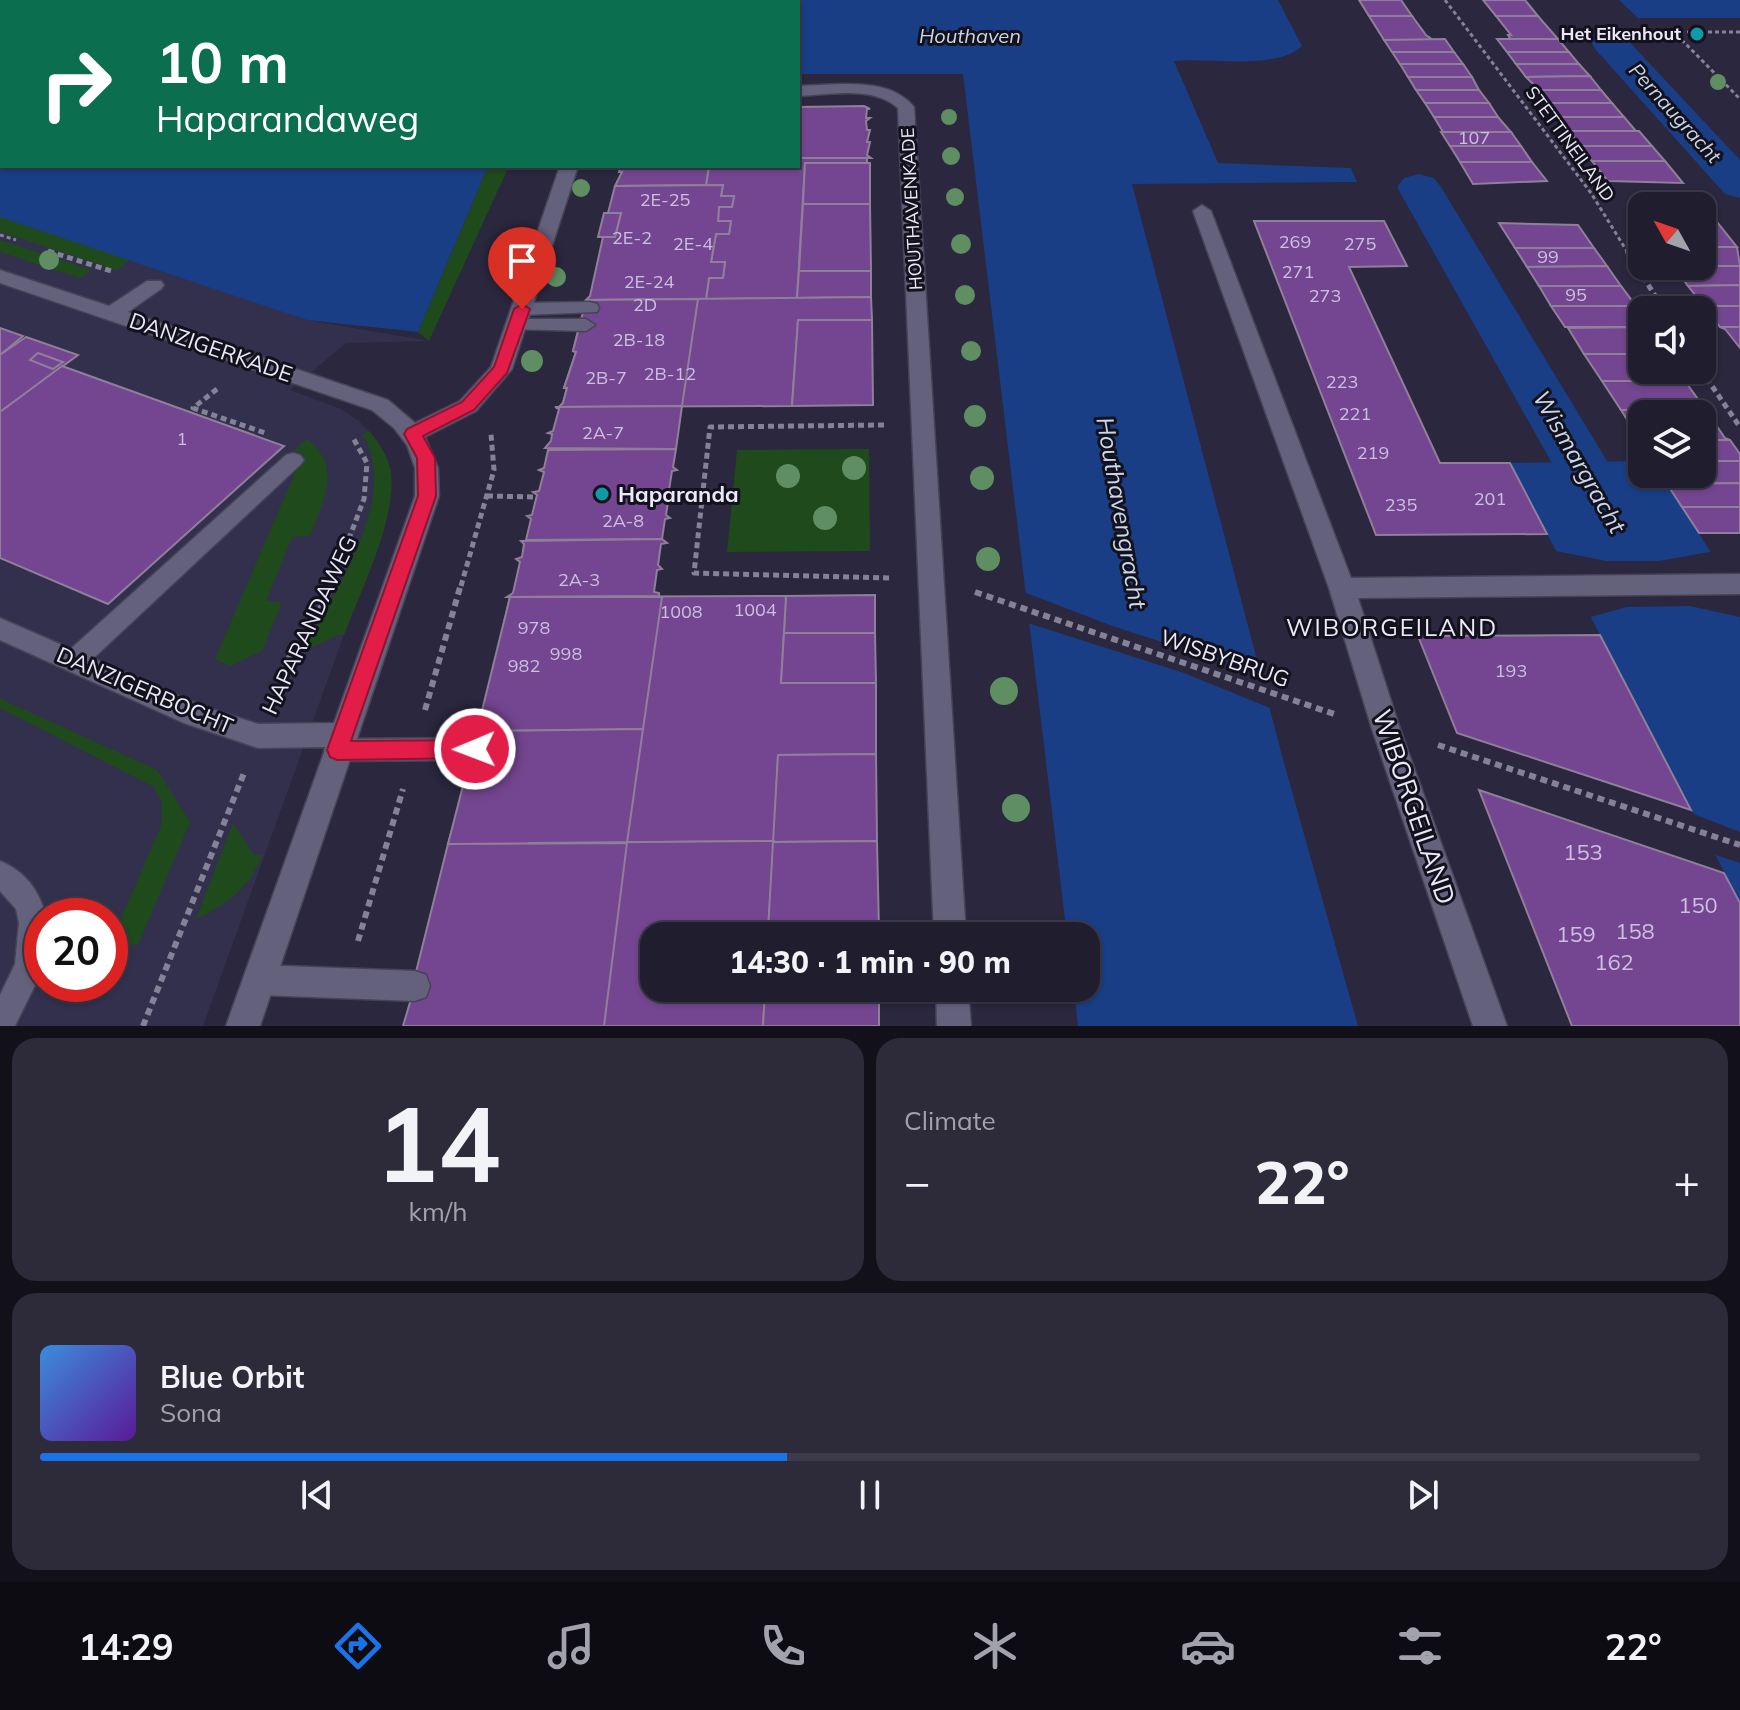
<!DOCTYPE html>
<meta charset="utf-8">
<style>
:root{--surface:#201d2e;--page:#2d2a3a;--text:#f1f3f6;--muted:#a2a2aa;--line:#3d3b4a;--accent:#1a73e8}
body{margin:0;font-family:Mulish,sans-serif;background:var(--page);color:var(--text);height:100vh;display:flex;flex-direction:column;font-size:30px;white-space:nowrap}
*{box-sizing:border-box;margin:0}
p{font-size:26px;color:var(--muted)}
.icon{flex:none;width:44px;height:44px;fill:none;stroke:currentColor;stroke-width:2;stroke-linecap:round;stroke-linejoin:round}
.map{position:relative;height:1026px;overflow:hidden}
.side{display:flex;flex-direction:column;gap:12px;padding:12px;background:#121019;flex:1}
.side>*{flex:none}
.hud{position:absolute;left:0px;top:0px;width:800px;height:168px;box-shadow:0 2px 6px #0004,0 0 0 2px var(--line);background:#0b6e4f;color:#fff;overflow:hidden}
.needle{width:52px;rotate:310deg}
.fabs{position:absolute;left:1628px;top:192px;display:grid;gap:16px}
.fabs a{display:grid;place-items:center;width:88px;height:88px;border-radius:16px;background:var(--surface);box-shadow:0 2px 6px #0004,0 0 0 2px var(--line);font-size:40px}
.speed{position:absolute;left:24px;top:898px;display:flex;gap:16px;font-size:40px;font-weight:700;text-align:center}
.speed>*{display:grid;place-content:center;width:104px;height:104px;border-radius:50%;background:var(--surface);box-shadow:0 2px 6px #0004,0 0 0 2px var(--line);line-height:1}
.speed .limit{border:12px solid #d22;background:#fff;color:#111}
.pin{position:absolute;display:grid;place-items:center;width:68px;height:68px;color:#fff;margin:-82px -34px;border-radius:50% 50% 50% 0;rotate:-45deg;box-shadow:0 0 8px #0007}
.pin .icon{rotate:45deg}
.me{position:absolute;width:88px;margin:-44px;rotate:269deg;stroke-linejoin:round;filter:drop-shadow(0 0 6px #0008)}
.turn{display:flex;align-items:center;gap:28px;height:168px;padding:0 24px;font-size:36px}
.turn .icon{width:104px;height:104px;stroke-width:2.5}
.turn b{display:block;font-size:56px;line-height:68px}
.big{font-size:60px;font-weight:800;line-height:1.1}
.side .tile{flex:1;display:flex;flex-direction:column;justify-content:center;gap:12px;min-width:0;padding:0 28px;border-radius:24px;background:var(--page)}
.side .dial{align-items:center;gap:0}
.dial b{font-size:104px;line-height:1}
.song{display:flex;align-items:center;gap:24px}
.cover{width:96px;height:96px;border-radius:12px;background:linear-gradient(135deg,hsl(210 70% 55%),hsl(270 70% 35%))}
.played{height:8px;border-radius:4px;background:linear-gradient(90deg,var(--accent) 45%,var(--line) 45%)}
.keys{display:flex;justify-content:space-around;direction:ltr}
.heat{display:flex;justify-content:space-between;align-items:center;font-size:44px;direction:ltr}
.side .tiles{flex:1;display:grid;gap:12px;grid-template-columns:1fr 1fr}
.tile:last-child{grid-column:span 2}
.trip{position:absolute;left:640px;top:922px;width:460px;height:80px;border-radius:24px;background:var(--surface);box-shadow:0 2px 6px #0004,0 0 0 2px var(--line);font-weight:800;line-height:80px;text-align:center}
.tab-bar{display:flex;height:128px;justify-content:space-around;align-items:center;background:#0d0c12;color:var(--muted)}
.tab-bar .icon{width:56px;height:56px}
.tab-bar .active{color:var(--accent)}
.tab-bar b{font-size:36px;color:var(--text)}
.map>svg:first-child{display:block}
.built{fill:#33304d;fill-rule:evenodd}
.green{fill:#1f4a1c}
.water{fill:#193e85}
.pier{fill:#2a273e}
.lines{fill:none;stroke-linecap:round;stroke-linejoin:round}
.canal{fill:#193e85;fill-rule:evenodd}
.building{fill:#744590;stroke:#8f7f99;stroke-width:2}
.lane-casing{stroke:#474357;stroke-width:3}
.street-casing{stroke:#474357;stroke-width:3}
.path-far2{stroke:#848296;stroke-width:3;stroke-dasharray:4 3;stroke-linecap:butt}
.path-far1{stroke:#848296;stroke-width:5;stroke-dasharray:6 4;stroke-linecap:butt}
.path{stroke:#848296;stroke-width:6;stroke-dasharray:7 5;stroke-linecap:butt}
.lane{fill:#64617c;fill-rule:evenodd}
.street{fill:#64617c;fill-rule:evenodd}
.tree{fill:#5e8e62}
.route{fill:#e11d48;stroke:#92132f;stroke-width:2}
.culture-dot{fill:#0f9aa8;stroke:#13121c;stroke-width:3}
.labels{text-anchor:middle;stroke-width:6;stroke-linejoin:round;paint-order:stroke}
.far-poi-label{font-size:18px;font-weight:bold;fill:#eae9f9;stroke:#13121c;text-anchor:end}
.number-label{font-size:18px;fill:#ccc0df}
.far-street-label{font-size:18px;fill:#eae9f9;stroke:#13121c}
.far-water-label{font-size:20px;font-style:italic;fill:#cad6ea;stroke:#13121c}
.street-label{font-size:22px;fill:#eae9f9;stroke:#13121c}
.poi-label{font-size:22px;font-weight:bold;fill:#eae9f9;stroke:#13121c;text-anchor:start}
.near-number-label{font-size:22px;fill:#ccc0df}
.water-label{font-size:24px;font-style:italic;fill:#cad6ea;stroke:#13121c}
.neighbourhood-label{font-size:24px;letter-spacing:2px;fill:#eae9f9;stroke:#13121c}
.near-street-label{font-size:26px;fill:#eae9f9;stroke:#13121c}
</style>
<div class="map">
<svg width="1740" height="1026" viewBox="0 0 1740 1026">
<rect width="100%" height="100%" fill="#2a273e"/>
<path class="built" d="M0,215l307,105 122,21 -83,2 -56,47 51,19 19,13 19,21 12,28 -2,39 -186,516h-203zM42,916h68v68h-68z"/>
<g class="green">
<path d="M488,166h21l-80,175 -11,-9z"/>
<path d="M0,215l132,43 -15,12 -117,-38z"/>
<path d="M0,240l92,30 -12,8 -80,-26z"/>
<path d="M369,431c10,12 18,23 21,38 10,43 -30,124 -46,166h-7l-34,17c28,-57 100,-155 59,-218z"/>
<path d="M307,439c36,26 16,64 3,97l-18,1 -26,64 16,1 -20,49 -32,15 -15,-7 88,-205 -9,-4z"/>
<path d="M869,449l1,102 -143,1 10,-102z"/>
<path d="M0,695l1,4 156,71 33,52 -52,123 -28,-1 51,-118 1,-23 -8,-16 -154,-79z"/>
<path d="M233,823l21,32h8c-12,33 -36,50 -66,64z"/>
</g>
<g class="water">
<path d="M0,0h562l-560,2v164h486l-70,166 -111,-12 -307,-103z"/>
<path d="M680,0h598l24,46c-27,25 -93,11 -128,15l44,102 133,5 6,14 -225,2 152,579 74,263h-280l-4,-38h12v-52h-19l-104,-862h-165v-72z"/>
<path d="M1619,0h121v18h-102z"/>
<path d="M1642,461v13h19l79,124v304l-230,-439z"/>
</g>
<g class="pier">
<path d="M1551,550l55,11h53l56,-10 25,39v27l-50,-11 -63,1 -40,11z"/>
<path d="M1021,591l94,36 151,48 9,35 -91,-37 -159,-51z"/>
<path d="M1688,812l52,20v31l-30,-10z"/>
</g>
<g class="lines">
<g class="canal">
<path d="M1609,31l13,3 118,126v38l-15,-4 -129,-144 -5,-8 5,-8z"/>
<path d="M1419,174l15,4 7,9 200,330 8,15 -8,15 -21,7 -21,-7 -202,-360 7,-9z"/>
</g>
</g>
<g class="building">
<path d="M1359,0h42l11,16h-43z"/>
<path d="M1483,0h42l13,16h-42z"/>
<path d="M1369,16h43l14,19 7,5h-49z"/>
<path d="M1496,16h42l20,23 -47,1 -3,-5h3z"/>
<path d="M1445,39l9,13h-62l-8,-12z"/>
<path d="M1497,39h61l11,13h-62z"/>
<path d="M1392,52h62l9,12h-63z"/>
<path d="M1507,52h62l10,12h-63z"/>
<path d="M1400,64h63l9,13h-64z"/>
<path d="M1516,64h63l11,12 -64,1z"/>
<path d="M1590,76l11,14h-62l-13,-13z"/>
<path d="M1408,77h64l7,13h-63z"/>
<path d="M1416,90h63l10,13h-64z"/>
<path d="M1539,90h62l11,13h-63z"/>
<path d="M1425,103h64l9,14h-64z"/>
<path d="M1549,103h63l12,14h-64z"/>
<path d="M864,106l6,3h-3l-1,9h4l-4,3 1,9h3l-3,12h3l-3,13 4,3h-73v-51z"/>
<path d="M1434,117h64l13,15h-68z"/>
<path d="M1560,117h64l12,14h-67z"/>
<path d="M1569,131h70l13,15h-72z"/>
<path d="M1441,132h70l10,14h-71z"/>
<path d="M1450,146h71l11,16h-72z"/>
<path d="M1580,146h72l13,15h-73z"/>
<path d="M798,158h69v5h-62l-8,135 -91,1 3,-21h14l2,-16h-14l5,-28h13l2,-13h-13l1,-14h13l2,-11h-13l2,-11h-17l3,-19h89z"/>
<path d="M1592,161h73l18,22 -75,-2z"/>
<path d="M1460,162h72l15,19 -74,3z"/>
<path d="M805,163h65v41h-67z"/>
<path d="M624,166h85l-3,19 -91,1 7,-14h-3l1,-3z"/>
<path d="M723,185l-2,11h13l-2,11h-13l-1,14h13l-2,13h-13l-5,28h14l-2,16h-14l-3,21 -120,1 4,-4 13,-59h12l6,-24h-13l7,-27z"/>
<path d="M803,204h67l1,67h-72z"/>
<path d="M604,213h17l-6,24h-17z"/>
<path d="M1254,221h130l23,45 -58,1 91,196h70l37,71 -171,1z"/>
<path d="M1702,222h15l20,25h-35z"/>
<path d="M1499,223l79,2 16,23h-79z"/>
<path d="M1702,247h35l3,19h-38z"/>
<path d="M1515,248h79l13,18 -80,1z"/>
<path d="M1607,266l14,20h-82l-12,-19z"/>
<path d="M1673,266h67v19l-52,1z"/>
<path d="M799,271h72v26l-74,1z"/>
<path d="M1740,285v21h-36l-16,-20z"/>
<path d="M1539,286h82l15,20h-85z"/>
<path d="M871,297l1,23h-74l-6,86 -233,1 4,-4 4,-15h-3l12,-36 -3,-1 5,-20h6l2,-6 2,-7h-6l6,-4 3,-11h-5v-3z"/>
<path d="M698,299l-16,107 -123,1 4,-4 4,-15h-3l12,-36 -3,-1 13,-51z"/>
<path d="M1551,306h85l6,9v12h-77z"/>
<path d="M1704,306h36v21h-20z"/>
<path d="M798,320h74l1,85 -81,1z"/>
<path d="M1642,327v27h-58l-16,-26z"/>
<path d="M1720,327h20v21l-15,-19z"/>
<path d="M0,328l23,8 -23,19z"/>
<path d="M26,337l52,18 -78,57v-57z"/>
<path d="M38,353l25,9 -10,7 -23,-9z"/>
<path d="M1584,354h58v16h36l7,11h-83z"/>
<path d="M62,366l222,80 -176,158 -108,-46v-146z"/>
<path d="M1602,381h83l20,28 -84,1z"/>
<path d="M682,406l-6,43 -131,-1 6,-7 1,-7 -4,-1 5,-2 6,-22 -4,-2z"/>
<path d="M1705,409l20,29 5,2h-28v-26h-60l-2,26 -19,-30z"/>
<path d="M1702,440h28l10,14v7h-38z"/>
<path d="M676,449l-3,18 4,3 -5,1 -3,19 5,2 -5,3 -3,20 4,3 -5,1 -3,20 -136,1 5,-21 -4,-3 5,-1 5,-20 -4,-3 6,-1 5,-19 -5,-2 5,-2 4,-18z"/>
<path d="M1702,461h38v22l-73,1 -6,-10h41z"/>
<path d="M1740,483v24h-58l-15,-23z"/>
<path d="M1682,507h58v26h-41z"/>
<path d="M662,539l5,4 -6,1 -3,21 4,4 -5,1 -3,22 5,1v3l-152,1 6,-4 7,-31 -4,-3 6,-2 2,-13 -3,-3z"/>
<path d="M875,595v38h-91l2,-37z"/>
<path d="M786,596l-5,87h95v71l-98,1 -4,86 -326,3 27,-95 35,-152z"/>
<path d="M510,597h152l-19,132 -166,2z"/>
<path d="M784,633h91l1,50h-95z"/>
<path d="M1600,635l91,175 -234,-77 -39,-97z"/>
<path d="M643,729l-16,114 -179,1 29,-113z"/>
<path d="M876,754l1,87 -104,1 5,-87z"/>
<path d="M1479,790l245,83 16,30v123h-168z"/>
<path d="M774,841l-6,90h111v5h-225v52h225v4l-114,1 -2,33h-216l21,-3 4,-24 -161,1 8,-28 105,-1 7,-37h45l6,-31 -16,-1 5,-27h-48l6,-32z"/>
<path d="M877,841l2,90h-111l5,-89z"/>
<path d="M627,843l-23,183h-201l16,-54h-3l32,-128z"/>
<path d="M879,992v34h-116l2,-33z"/>
</g>
<g class="lines">
<g class="lane-casing">
<g id="lane">
<path d="M590,302l7,2 2,4 -2,4 -75,3 -9,-6 9,-6z"/>
<path d="M517,319h69l9,6 -9,6 -76,-2 -2,-4z"/>
<path d="M293,453l7,2 4,5 -4,5 -217,203 -9,3 -9,-3 -3,-7 3,-7 221,-199z"/>
<path d="M475,738l9,3 4,8 -4,8 -9,3 -138,1 -9,-3 -4,-8 4,-8 9,-3z"/>
<path d="M0,861c25,10 39,29 46,55h-4v55l-27,55h-15v-31l15,-31 4,-41 -3,-14 -16,-18z"/>
<path d="M259,965l156,6 11,4 4,11 -4,11 -11,4 -156,-6 -11,-4 -4,-11 4,-11z"/>
</g>
</g>
<g class="street-casing">
<g id="street">
<rect x="614" y="0" width="14" height="2"/>
<path d="M840,84c27,0 56,1 74,23l52,829h-32l-36,-828c-26,-23 -68,-13 -100,-12v-10z"/>
<path d="M560,166h18l-66,203 -36,42 -51,26 13,31 1,28 -179,530h-34l100,-279 -68,1 -74,-25 -184,-83v-22l202,88 56,18 76,-1 81,-227v-28l-8,-23 -13,-17 -22,-18 -372,-127v-13l109,36 38,-25h14l3,4 -3,4 -33,23 260,88 27,23 45,-22 31,-34z"/>
<path d="M1202,205l9,6 140,367 389,-4v20l-382,4 42,131 107,297h-34l-101,-297 -43,-141 -136,-377z"/>
<path d="M936,988h32l3,38h-34z"/>
</g>
</g>
<g class="path-far2">
<path d="M1445,0l146,193 37,60"/>
<path d="M1740,32h-66l66,67"/>
<path d="M0,235l16,5"/>
<path d="M48,251l6,2"/>
</g>
<g class="path-far1">
<path d="M48,251l63,20"/>
<path d="M1627,251l37,59"/>
<path d="M1701,370l39,57"/>
<path d="M217,389l-24,19 72,25"/>
<path d="M884,425l-174,2 -16,146 197,5"/>
<path d="M669,495h34"/>
<path d="M487,496l50,1"/>
<path d="M331,586l33,-87 3,-36 -15,-27"/>
<path d="M461,586l33,-116 -3,-36"/>
</g>
<g class="path">
<path d="M975,592l362,123"/>
<path d="M275,693l14,-35 37,-59 6,-15"/>
<path d="M425,710l36,-126"/>
<path d="M1438,745l302,100"/>
<path d="M358,941l45,-152"/>
<path d="M143,1026l101,-253"/>
</g>
<use href="#lane" class="lane"/>
<use href="#street" class="street"/>
</g>
<g class="tree">
<circle cx="1718" cy="82" r="8"/>
<circle cx="949" cy="117" r="8"/>
<circle cx="951" cy="156" r="9"/>
<circle cx="581" cy="188" r="9"/>
<circle cx="955" cy="197" r="9"/>
<circle cx="961" cy="244" r="10"/>
<circle cx="49" cy="260" r="10"/>
<circle cx="556" cy="277" r="10"/>
<circle cx="965" cy="295" r="10"/>
<circle cx="971" cy="351" r="10"/>
<circle cx="532" cy="361" r="11"/>
<circle cx="975" cy="416" r="11"/>
<circle cx="854" cy="468" r="12"/>
<circle cx="788" cy="476" r="12"/>
<circle cx="982" cy="478" r="12"/>
<circle cx="825" cy="518" r="12"/>
<circle cx="988" cy="559" r="12"/>
<circle cx="1004" cy="691" r="14"/>
<circle cx="1016" cy="808" r="14"/>
</g>
<path class="route" d="M522,304l8,5 -23,64 -33,37 -51,26 12,22 1,38 -85,245 124,-1 7,2 4,7 -4,7 -7,2 -138,2 -7,-3 -3,-7 91,-254 -1,-38 -13,-24 3,-5 55,-27 32,-35 20,-58z"/>
<g class="culture-dot">
<circle cx="1697" cy="34" r="8"/>
<circle cx="602" cy="494" r="8"/>
</g>
<g class="labels">
<g class="far-poi-label">
<text x="1681" y="40">Het Eikenhout</text>
</g>
<g class="number-label">
<text x="1474" y="144">107</text>
<text x="665" y="206">2E-25</text>
<text x="632" y="244">2E-2</text>
<text x="1295" y="248">269</text>
<text x="693" y="250">2E-4</text>
<text x="1360" y="250">275</text>
<text x="1548" y="263">99</text>
<text x="1298" y="278">271</text>
<text x="649" y="288">2E-24</text>
<text x="1576" y="301">95</text>
<text x="1325" y="302">273</text>
<text x="645" y="311">2D</text>
<text x="639" y="346">2B-18</text>
<text x="670" y="380">2B-12</text>
<text x="606" y="384">2B-7</text>
<text x="1342" y="388">223</text>
<text x="1355" y="420">221</text>
<text x="603" y="439">2A-7</text>
<text x="182" y="445">1</text>
<text x="1373" y="459">219</text>
<text x="1490" y="505">201</text>
<text x="1401" y="511">235</text>
<text x="623" y="527">2A-8</text>
<text x="579" y="586">2A-3</text>
<text x="755" y="616">1004</text>
<text x="681" y="618">1008</text>
<text x="534" y="634">978</text>
<text x="566" y="660">998</text>
<text x="524" y="672">982</text>
<text x="1511" y="677">193</text>
</g>
<g class="far-street-label">
<text transform="translate(1570 144) rotate(54)" y="6">STETTINEILAND</text>
<text transform="translate(912 209) rotate(-93)" y="6">HOUTHAVENKADE</text>
</g>
<g class="far-water-label">
<text x="970" y="43">Houthaven</text>
<text transform="translate(1675 113) rotate(48)" y="7">Pernaugracht</text>
</g>
<g class="street-label">
<text transform="translate(211 347) rotate(19)" y="8">DANZIGERKADE</text>
<text transform="translate(309 625) rotate(-65)" y="8">HAPARANDAWEG</text>
<text transform="translate(1225 658) rotate(19)" y="8">WISBYBRUG</text>
<text transform="translate(145 690) rotate(23)" y="8">DANZIGERBOCHT</text>
</g>
<g class="poi-label">
<text x="618" y="502">Haparanda</text>
</g>
<g class="near-number-label">
<text x="1583" y="860">153</text>
<text x="1698" y="913">150</text>
<text x="1635" y="939">158</text>
<text x="1576" y="942">159</text>
<text x="1614" y="970">162</text>
</g>
<g class="water-label">
<text transform="translate(1579 462) rotate(60)" y="8">Wismargracht</text>
<text transform="translate(1121 513) rotate(80)" y="8">Houthavengracht</text>
</g>
<g class="neighbourhood-label">
<text x="1392" y="636">WIBORGEILAND</text>
</g>
<g class="near-street-label">
<text transform="translate(1414 807) rotate(71)" y="9">WIBORGEILAND</text>
</g>
</g>
</svg>
<div class="fabs">
<a><svg class="needle" viewBox="-14 -14 28 28"><path d="M0-13l5 13h-10z" fill="#e53935"/><path d="M0 13l5-13h-10z" fill="#a2a2aa"/></svg></a>
<a><svg class="icon" aria-label="sound" viewBox="0 0 24 24"><path d="M4 9h4l5-4v14l-5-4H4zM17 9q2 3 0 6"/></svg></a>
<a><svg class="icon" aria-label="layers" viewBox="0 0 24 24"><path d="M12 4l9 5-9 5-9-5zM3 14l9 5 9-5"/></svg></a>
</div>
<div class="speed"><div class="limit">20</div></div>
<div class="pin" style="left:522px;top:309px;background:#d93025"><svg class="icon" aria-label="arrive" viewBox="0 0 24 24"><path d="M6 21V4h12l-3 4 3 4H6"/></svg></div>
<svg class="me" style="left:475px;top:749px" viewBox="-20 -20 40 40"><circle r="17" fill="#e11d48" stroke="#fff" stroke-width="3"/><path d="M0-11L8 9 0 5-8 9z" fill="#fff"/></svg>
<div class="trip">14:30 · 1 min · 90 m</div>
<div class="hud">
<div class="turn"><svg class="icon" aria-label="right" viewBox="0 0 24 24"><path d="M7 20v-9h11M14 6l5 5-5 5"/></svg><div><b>10 m</b>Haparandaweg</div></div>
</div>
</div>
<section class="side">
<div class="tiles">
<div class="tile dial"><b>14</b><p>km/h</p></div>
<div class="tile"><p>Climate</p>
<div class="heat"><a>−</a><b class="big">22°</b><a>+</a></div>
</div>
<div class="tile">
<div class="song"><i class="cover"></i><div><b>Blue Orbit</b><p>Sona</p></div></div>
<div class="played"></div>
<div class="keys"><svg class="icon" aria-label="previous" viewBox="0 0 24 24"><path d="M18 5L8 12l10 7zM5 5v14"/></svg><svg class="icon" aria-label="pause" viewBox="0 0 24 24"><path d="M8 5v14M16 5v14"/></svg><svg class="icon" aria-label="next" viewBox="0 0 24 24"><path d="M6 5l10 7-10 7zM19 5v14"/></svg></div>
</div>
</div>
</section>
<nav class="tab-bar">
<b>14:29</b>
<svg class="icon active" aria-label="directions" viewBox="0 0 24 24"><path d="M12 3l9 9-9 9-9-9zM9 14v-3h6M13 9l2 2-2 2"/></svg>
<svg class="icon" aria-label="music" viewBox="0 0 24 24"><path d="M9 18V5l10-2v13"/><circle cx="6" cy="18" r="3"/><circle cx="16" cy="16" r="3"/></svg>
<svg class="icon" aria-label="phone" viewBox="0 0 24 24"><path d="M5 4h4l2 5-3 2q2 4 5 5l2-3 5 2v4C11 20 4 13 5 4z"/></svg>
<svg class="icon" aria-label="climate" viewBox="0 0 24 24"><path d="M12 3v18M4 7l16 10M4 17L20 7"/></svg>
<svg class="icon" aria-label="car" viewBox="0 0 24 24"><path d="M5 17H2v-5l4-1 3-4h7l3 4 3 1v5h-3M9 17h6M6 11h13"/><circle cx="7" cy="17" r="2"/><circle cx="17" cy="17" r="2"/></svg>
<svg class="icon" aria-label="filters" viewBox="0 0 24 24"><path d="M4 7h16M4 17h16"/><circle cx="9" cy="7" r="2"/><circle cx="15" cy="17" r="2"/></svg>
<b>22°</b>
</nav>
